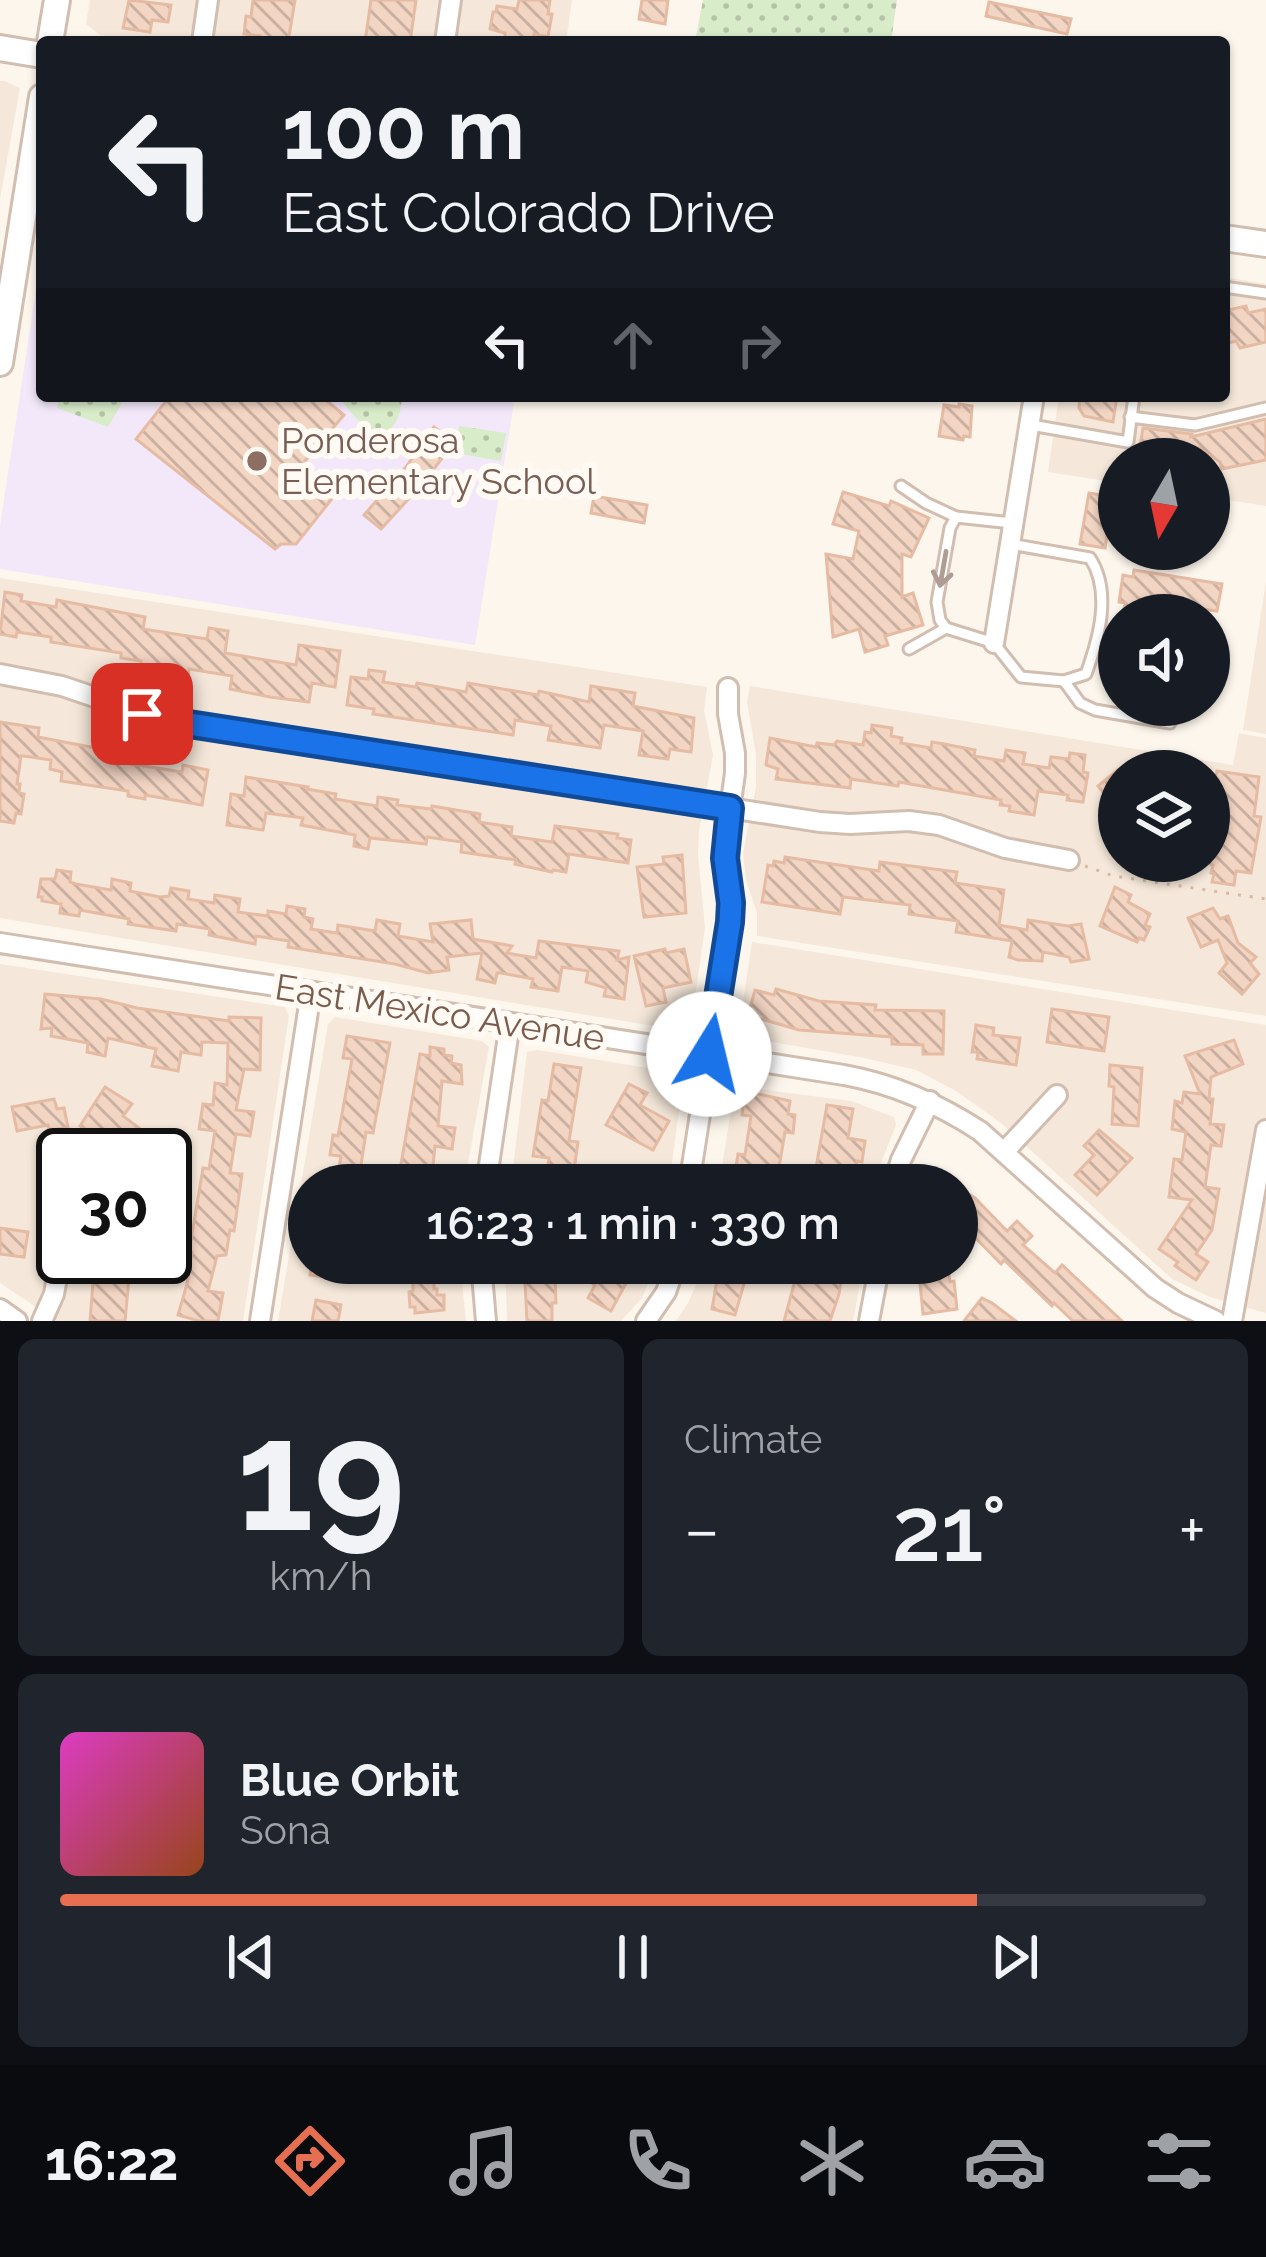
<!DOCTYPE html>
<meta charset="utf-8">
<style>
:root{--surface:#171b24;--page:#20242c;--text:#f1f3f6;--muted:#9ea1a6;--line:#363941;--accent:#e76f51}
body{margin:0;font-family:Raleway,sans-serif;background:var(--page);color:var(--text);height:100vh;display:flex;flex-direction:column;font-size:45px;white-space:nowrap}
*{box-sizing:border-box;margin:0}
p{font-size:39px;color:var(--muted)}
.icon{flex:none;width:66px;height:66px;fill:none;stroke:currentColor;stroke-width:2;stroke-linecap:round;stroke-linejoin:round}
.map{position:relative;height:1321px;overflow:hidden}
.drawer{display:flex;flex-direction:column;gap:18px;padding:18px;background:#0d0f14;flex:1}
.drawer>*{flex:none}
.banner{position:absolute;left:36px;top:36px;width:1194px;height:366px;border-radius:12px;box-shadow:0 3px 9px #0004;background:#171b24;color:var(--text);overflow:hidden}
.needle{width:78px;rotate:189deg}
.buttons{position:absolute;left:1098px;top:438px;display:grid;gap:24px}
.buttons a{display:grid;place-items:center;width:132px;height:132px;border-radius:50%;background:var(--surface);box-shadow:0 3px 9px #0004;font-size:60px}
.speed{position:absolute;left:36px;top:1128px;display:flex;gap:24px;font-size:60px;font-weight:700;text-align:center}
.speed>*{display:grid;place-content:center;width:156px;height:156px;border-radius:50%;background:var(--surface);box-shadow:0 3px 9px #0004;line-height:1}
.speed .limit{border:6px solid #111;border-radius:18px;background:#fff;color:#111}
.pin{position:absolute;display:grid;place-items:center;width:102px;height:102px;color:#fff;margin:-51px;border-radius:24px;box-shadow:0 6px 18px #0006}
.me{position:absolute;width:132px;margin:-66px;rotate:9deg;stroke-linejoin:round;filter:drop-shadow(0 0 9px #0008)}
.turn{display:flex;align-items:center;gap:42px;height:252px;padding:0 48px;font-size:54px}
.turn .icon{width:156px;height:156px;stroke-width:2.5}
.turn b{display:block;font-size:84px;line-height:102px}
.lanes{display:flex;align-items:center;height:114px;padding:0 48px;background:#0003;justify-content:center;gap:60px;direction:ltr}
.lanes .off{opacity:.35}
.big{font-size:90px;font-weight:600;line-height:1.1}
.drawer .tile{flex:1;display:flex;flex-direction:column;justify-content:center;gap:18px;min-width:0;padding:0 42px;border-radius:18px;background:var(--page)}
.drawer .dial{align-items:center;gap:0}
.dial b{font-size:156px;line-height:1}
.song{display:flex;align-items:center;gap:36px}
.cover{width:144px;height:144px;border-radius:18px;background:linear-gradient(135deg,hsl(310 70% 55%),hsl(20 70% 35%))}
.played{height:12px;border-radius:6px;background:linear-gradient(90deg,var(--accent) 80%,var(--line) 80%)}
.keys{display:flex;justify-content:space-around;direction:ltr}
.heat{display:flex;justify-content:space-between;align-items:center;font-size:66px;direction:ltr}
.drawer .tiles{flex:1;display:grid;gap:18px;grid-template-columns:1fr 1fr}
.tile:last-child{grid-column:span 2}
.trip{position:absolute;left:288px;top:1164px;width:690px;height:120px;border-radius:60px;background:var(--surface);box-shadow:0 3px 9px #0004;font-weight:600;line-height:120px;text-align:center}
.dock{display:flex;height:192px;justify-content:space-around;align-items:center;background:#090b0e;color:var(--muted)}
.dock .icon{width:84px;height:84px}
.dock .on{color:var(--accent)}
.dock b{font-size:54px;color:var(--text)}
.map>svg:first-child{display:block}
.residential{fill:#f5e8da;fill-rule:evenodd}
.education{fill:#f3e8fa}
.grass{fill:url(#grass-dots)}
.building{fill:url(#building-back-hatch);stroke:#e6bba3;stroke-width:3}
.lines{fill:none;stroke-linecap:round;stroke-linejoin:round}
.service-casing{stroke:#d1beb0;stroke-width:15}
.minor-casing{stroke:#d1beb0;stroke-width:24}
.tertiary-casing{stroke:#d1beb0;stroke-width:30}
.path{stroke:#d9b8a5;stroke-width:3;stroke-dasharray:3 9;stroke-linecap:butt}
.service{stroke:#fff;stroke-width:9}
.minor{stroke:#fff;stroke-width:18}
.tertiary{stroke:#fff;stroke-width:24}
.oneway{stroke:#af9d94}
.route-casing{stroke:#114b97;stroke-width:30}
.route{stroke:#1a73e8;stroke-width:21}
.education-dot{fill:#8d6e63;stroke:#fffaf3;stroke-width:4.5}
.labels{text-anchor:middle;stroke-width:12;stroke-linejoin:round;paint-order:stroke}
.education-label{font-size:36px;fill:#785e54;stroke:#fffaf3;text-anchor:start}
.street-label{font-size:36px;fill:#7a5c4d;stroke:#fffaf3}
</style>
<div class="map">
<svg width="1266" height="1321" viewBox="0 0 1266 1321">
<defs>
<pattern id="grass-dots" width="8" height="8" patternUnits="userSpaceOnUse" patternTransform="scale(3)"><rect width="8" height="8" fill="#d8ecc9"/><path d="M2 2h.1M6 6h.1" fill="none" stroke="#b4c2a5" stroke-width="1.8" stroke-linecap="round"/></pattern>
<pattern id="building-back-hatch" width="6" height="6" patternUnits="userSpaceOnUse" patternTransform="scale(3)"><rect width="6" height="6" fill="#f3d5c3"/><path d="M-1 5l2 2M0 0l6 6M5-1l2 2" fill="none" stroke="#cab0a1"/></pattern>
</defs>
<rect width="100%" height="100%" fill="#fdf6ec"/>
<g class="residential">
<path d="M90,0h482l-6,42h-419l-47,-7 -14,-11z"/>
<path d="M0,81h5l15,7 -20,111z"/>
<path d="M1224,277l42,7v222l-57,-9v-38h-90v24l-71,-11 11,-76h165z"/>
<path d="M0,578l707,109 -3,23 9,45 -14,76 -1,24 7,72 -15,105 -690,-114z"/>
<path d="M1266,581v153l-23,-4z"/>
<path d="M750,686l483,79 6,-32 27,5v278l-509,-80v-23l-11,-33 -3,-27 13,-66v-32l-9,-53zM1119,771h90v90h-90z"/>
<path d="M752,942l514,83v288l-56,-16 -38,-18 -171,-156 -45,-32 -40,-21 -52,-12 -126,-22z"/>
<path d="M0,964l285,43 4,9 -46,305h-186l-57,-38zM63,1155h102v102h-102z"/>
<path d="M335,1017l147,24 7,6 -25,138h-155v78h151l6,58h-188l50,-297z"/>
<path d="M538,1050l146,24 -15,111h-158l16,-133z"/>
<path d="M735,1086l116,15 43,16 2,8 -15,38 -4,22h-158z"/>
<path d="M505,1263h151l-14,35 -21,23h-114z"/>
<path d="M706,1263h158l-11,58h-177l12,-18z"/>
</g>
<path class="education" d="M42,250v146h473l-40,249 -475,-76v-43z"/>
<g class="grass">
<path d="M703,0h194l-6,42h-196z"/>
<path d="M60,396h53l9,7 -14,24 -51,-19z"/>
<path d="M340,396h62c-1,16 -4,28 -18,39 -19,-8 -36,-20 -44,-39z"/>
<path d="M459,426l47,7 -5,28 -46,-8z"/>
</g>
<g class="building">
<path d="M129,0l42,5 -3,17 -16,-2 -2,12 -27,-4z"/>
<path d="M253,0h42l-7,42h-29l1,-6 -16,-2 2,-18 5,1z"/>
<path d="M371,0h45l-6,42h-45z"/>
<path d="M519,0h31l-2,14h4l-4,23 -14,-3 -1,8h-28v-9l-15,-4 3,-17h3l1,-6 20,3z"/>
<path d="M642,0h26l-3,24 -26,-5z"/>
<path d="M989,2l82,17 -4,15 -81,-18z"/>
<path d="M1246,306l2,7 18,-4v33l-26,6 -4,-7 -12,3v-33z"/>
<path d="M170,396h151l23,19 -56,66 22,17 7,-9 14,11 -35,44h-15l-6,5 -139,-110z"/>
<path d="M1080,396h37l-4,26 -29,-6 -5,-8z"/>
<path d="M959,404l13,2 -2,31 -6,-1 -1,4 -24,-4 5,-31 15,2z"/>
<path d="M1266,419v41l-44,9 -2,-7 -21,-14 -2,11h-59l5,-31 49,6 -1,3z"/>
<path d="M434,427l20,15 -29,39 -44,48 -17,-14 42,-48z"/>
<path d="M843,492l46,14 2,-5 38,17 -18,39 -9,-3v43l11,-4 10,32 -38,11 3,9 -23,7 -6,-23 -26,8 -7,-83 27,5 6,-28 -26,-7z"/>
<path d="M1089,493l24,4 -8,51 -25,-4z"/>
<path d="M594,496l53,9 -3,18 -53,-10z"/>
<path d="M1134,570l88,14 -5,27 -46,-6 -2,10h-46l2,-12 -6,-1 4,-27 10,2z"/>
<path d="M5,592l17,3 -1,6 35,6 1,-7 88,17 -2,12 64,10 2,-11 19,3 -3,22 71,12 3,-20 41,6 -5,36 -23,-4 -3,19 -39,-5 -40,-8 2,-13 -43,-7 -2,14 -19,-3v-3l-29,-5 2,-11 -20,-3v-5l-70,-11v-5l-34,-5 -1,5 -16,-3z"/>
<path d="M369,670l16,2 -2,10 33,5 1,-4 49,9 2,-9 70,12 1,-4 50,11 2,-16 44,7 -2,13 61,12 -3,34 -21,-3 -2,10 -29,-4 4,-24 -39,-6 -4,23 -52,-8 3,-14 -36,-6 -2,15 -140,-21 1,-5 -27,-4 4,-28 17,2z"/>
<path d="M0,722l39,6 -1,9 89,17 -2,9 57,9 1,-7 25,5 -6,35 -57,-10v4l-17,-3v-5l-67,-10 1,-9 -12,-3 1,-9 -27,-4h-3l-4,28h3l-1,9 5,1 -3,20 -5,-1 -2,10 -14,-2z"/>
<path d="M872,725l20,3 -1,8 11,2 -1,5 30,5 1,-6 12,2 31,6 -1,6 30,5 2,-11 19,3 -2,11 26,4 2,-11 18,2 1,-6 15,2 -2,17 5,1 -5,29 -16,-2 1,-5 -30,-4 -4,24 -25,-4 1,-5 -10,-1 1,-5 -102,-18 -1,4 -47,-7 -1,9 -74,-9 2,-10 -12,-4 4,-27 46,9 1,-4 17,2 3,-4 26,4 2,-13 6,1z"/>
<path d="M1119,769v43l-21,-26z"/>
<path d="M1217,771l42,6 -5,39 7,1 -10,56 -15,-2 -2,14 -22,-3 2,-8 -3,-1 2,-8 -3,-1 9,-61 -7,-1 1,-4 -4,-1v-9l2,-12h5z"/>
<path d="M246,777l62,10 -1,2 29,5 -1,5 42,7 1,-9 20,3 -1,5 34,4 1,-3 48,8 -1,8 33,5 -1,9 41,6 3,-16 63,8 -1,4 14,2 -3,23 -59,-9 -3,18 -13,-2 -1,2 -37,-8 1,-4 -55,-8 1,-10 -35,-5 -1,7 -56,-6 -2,11 -14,-3 1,-11 -54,-10 2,-7 -37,-5 -3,17 -36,-5 4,-31 13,2z"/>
<path d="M682,855l4,58 -42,4 -7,-50 27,-3 -1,-7z"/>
<path d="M785,857l94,14 1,-9 77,10 -2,11 49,7 -5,35 28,5 1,-10 40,6 13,-2 8,35 -18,3 -2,-5 -26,-5 -1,9 -24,-1 -9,-3 3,-16 -56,-9 2,-11 -49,-7 1,-9 -67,-8 -3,17 -78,-12 6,-37 5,1 1,-5 10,2z"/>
<path d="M57,870l14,2 -1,10 6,2 35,6 1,-11 19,4 -1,8 30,6 9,-1 2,-8 18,3 -1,8 26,4 1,-8 25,4 -2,13 30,4v-5l18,3 1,-8 18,3 -1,8 9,2 -2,10 26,4 1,-8 37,6 2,-11 23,4 -2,12 35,6 -3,-18 41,-4 2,19 39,7 -5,7 29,5 3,-17 80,10 -2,9 12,-3 -5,42 -20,-3 2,-8 -20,-6 2,-11 -26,-4 -4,24 -27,-4 2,-8 -32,-6h-4l-2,10 -18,-4 5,-26 -35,4 2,13 -21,3 -33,-9 -107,-17 1,-6 -33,-5 -1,8 -46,-9 1,-6 -33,-5 -1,7 -48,-7 1,-5 -49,-9 -1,6 -19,-3 1,-9 -19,-3v-4h-4l3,-18h14z"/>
<path d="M1115,887l16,8 -3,7 22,12 -5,11 5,2 -6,13 -5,-2 -2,4 -37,-16z"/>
<path d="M1213,908l7,11 8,-3 10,27 18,14 -6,6 9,11 -17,20 -23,-21 8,-10 -9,-23 -17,7 -13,-29z"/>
<path d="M665,949l1,4 18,-4 7,33 -28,6 3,14 -20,4 -12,-50z"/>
<path d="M776,989l43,12 57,4 -1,5 69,1 -1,43h-20v-9l-31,-1v-7l-93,-7 -51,-15 7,-25 19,5z"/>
<path d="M45,994l56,5 36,9 92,13v-4l32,1 -1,52 -16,-1 -8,41 18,2 -4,24 -14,-2 -6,39 12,1 -8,57 -4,-1 -4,25 -9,1 -9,35 15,2 -5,28h-19l-21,-6 9,-31 5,-32h-3l14,-84 6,1 6,-38 -16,-2 4,-25 10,1 2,-22 12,2 1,-42 -26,-1 -1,13 -20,-3 -3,19 -26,-5 4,-17 -48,-11 -3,18 -18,-4 1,-9 -37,-7 1,-8 -11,1z"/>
<path d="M1052,1009l57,8 -5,34 -57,-9z"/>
<path d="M976,1025l18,3 -1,7 27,3 -4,27 -39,-6 1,-7h-6z"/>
<path d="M347,1036l43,7 -17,90 -7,-1 -8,53h-22l5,-29 -11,-1 3,-20 5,1 14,-77 -9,-1z"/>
<path d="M1234,1040l9,24 -32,13 -2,22h4l-3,25 14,1 -3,21 -10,-1 -6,42 14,2 -7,41 -16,24 12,8 -12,18 -21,-14 3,-4 -19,-13 33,-49 -23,-3 5,-38 8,1 4,-28 -14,-3 3,-28 7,2 2,-11 16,2 -15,-38z"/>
<path d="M430,1047l14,2v6l8,1 -1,7 10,2 1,19 -20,-3 -4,45 17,2 -3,21 -17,-3 -3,29 -32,-5 20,-116 10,2z"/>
<path d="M554,1064l27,4 -12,73 9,1 -6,43h-27l4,-27 -16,-2 9,-56 6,1z"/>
<path d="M1110,1065l32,3 -4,58 -26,-2 2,-37 -5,-1z"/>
<path d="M629,1084l18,9 -7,12 29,16 -16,29 -47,-25z"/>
<path d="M105,1087l27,17 -9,12 16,12 -13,19 -14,-10 -6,7 -26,-18z"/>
<path d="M745,1091l45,10 -2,13 7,1 -2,18 -8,-1 -9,53h-21l-21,-5 4,-26 7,1 6,-39 -9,-1z"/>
<path d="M54,1099l3,10 7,-1 4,19 -19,4 -1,-6 -31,6 -5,-24z"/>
<path d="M827,1105l26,4 -5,29 17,3 -3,21 -5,-1 -4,24h-40z"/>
<path d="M1099,1130l33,28 -35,37 -22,-20 19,-20 -10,-9z"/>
<path d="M957,1187l18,11 32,33 10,-10 15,15 -9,9 32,28 7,-8 60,56h-49l-19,-18 -2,3 -48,-46 -3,4 -44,-45z"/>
<path d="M0,1228l28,4 -4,25 -24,-3z"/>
<path d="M95,1257h36l-6,64h-35z"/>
<path d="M312,1263h49l-2,15 -6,-1 -1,4 -42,-6z"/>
<path d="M524,1263h26v15h5l1,25h-4v18h-25z"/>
<path d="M599,1263h38l-26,48 -23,-13 7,-13 -6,-4z"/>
<path d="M720,1263h30l-15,52 -23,-6z"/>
<path d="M791,1263h39l-1,8 13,1 -3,22 -9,27h-46l12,-44h-7z"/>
<path d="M918,1263h29l3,19 4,-1 3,28 -34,5z"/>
<path d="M413,1268h21v21h3v6h7v15l-29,3v-6h-5l-1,-15 4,-1z"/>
<path d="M982,1298l10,5 24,18h-52z"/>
<path d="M316,1300l25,5 -3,16h-26z"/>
</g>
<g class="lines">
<g class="service-casing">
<g id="service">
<path d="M1224,287l42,6"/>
<path d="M1130,417l65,8 71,-17"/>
<path d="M1031,425l97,17 6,-46"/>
<path d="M901,486l25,17 30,14"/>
<path d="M1010,544l80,14c22,34 9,80 -4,116l-22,7 -43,-4 -27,-34 -48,-15 -6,-8 -3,-18 13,-74 6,-11 56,6"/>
<path d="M909,649l37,-21"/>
<path d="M1064,681l16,22 15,7 75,13"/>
</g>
</g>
<g class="minor-casing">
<g id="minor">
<path d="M202,42l6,-42"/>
<path d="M445,42l6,-42"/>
<path d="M994,643l40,-247"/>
<path d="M0,674l62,12 100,34 658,102 30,2 59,-3 30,4 66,23 64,12"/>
<path d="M0,943l844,132c50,9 93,28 136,56l175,157 23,15 38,18"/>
<path d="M1004,1152l53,-57"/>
<path d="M61,1180l2,7"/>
<path d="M486,1185l24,-162"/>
<path d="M689,1185l41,-263 -4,-84 9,-65v-20l-7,-39v-26"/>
<path d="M893,1185l8,-25 29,-59"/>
<path d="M481,1263l5,58"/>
<path d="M0,1309l17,12"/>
<path d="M42,1321l12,-27 9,-49"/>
<path d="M260,1321l51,-329"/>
<path d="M646,1321l20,-29 10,-29"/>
<path d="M869,1321l11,-58"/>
<path d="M1232,1321l34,-191"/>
</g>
</g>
<g class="tertiary-casing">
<g id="tertiary">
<path d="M50,42l7,-42"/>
<path d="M0,48l42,7"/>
<path d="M1224,238l42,6"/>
<path d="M0,363l42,-266"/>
</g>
</g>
<g class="path">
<path d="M39,270l3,2"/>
<path d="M1085,866l29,10 152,23"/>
</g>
<use href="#service" class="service"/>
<use href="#minor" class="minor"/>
<use href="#tertiary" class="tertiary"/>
</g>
<defs><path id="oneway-shaft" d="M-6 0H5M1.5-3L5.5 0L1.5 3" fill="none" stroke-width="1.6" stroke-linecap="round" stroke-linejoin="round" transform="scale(3)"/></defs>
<use class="oneway" href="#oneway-shaft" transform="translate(943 569) rotate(100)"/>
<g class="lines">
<g class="route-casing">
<path id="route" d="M142,714l21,6 567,88 -5,50 6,45 -1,19 -21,132"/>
</g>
<use href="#route" class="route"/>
</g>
<circle class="education-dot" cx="257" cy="461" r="12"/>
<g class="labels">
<g class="education-label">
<text x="281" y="453">Ponderosa<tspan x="281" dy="41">Elementary School</tspan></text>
</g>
<g class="street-label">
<text transform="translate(440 1012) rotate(9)" y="13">East Mexico Avenue</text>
</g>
</g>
</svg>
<div class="buttons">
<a><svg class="needle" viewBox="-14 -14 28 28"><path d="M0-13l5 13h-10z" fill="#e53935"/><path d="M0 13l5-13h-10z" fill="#9ea1a6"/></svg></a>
<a><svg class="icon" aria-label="sound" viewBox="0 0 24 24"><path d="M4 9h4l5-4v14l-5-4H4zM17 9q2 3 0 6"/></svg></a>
<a><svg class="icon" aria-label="layers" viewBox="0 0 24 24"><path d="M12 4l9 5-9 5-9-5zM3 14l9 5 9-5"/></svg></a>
</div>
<div class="speed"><div class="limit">30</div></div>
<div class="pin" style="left:142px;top:714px;background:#d93025"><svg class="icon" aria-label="arrive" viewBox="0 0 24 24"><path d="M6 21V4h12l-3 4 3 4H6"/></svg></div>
<svg class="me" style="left:709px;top:1054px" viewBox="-20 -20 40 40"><circle r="19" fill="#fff"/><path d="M0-13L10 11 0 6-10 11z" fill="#1a73e8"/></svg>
<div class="trip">16:23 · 1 min · 330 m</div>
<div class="banner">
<div class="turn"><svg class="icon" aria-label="left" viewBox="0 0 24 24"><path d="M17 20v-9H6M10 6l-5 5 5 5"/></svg><div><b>100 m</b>East Colorado Drive</div></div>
<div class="lanes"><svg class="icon" aria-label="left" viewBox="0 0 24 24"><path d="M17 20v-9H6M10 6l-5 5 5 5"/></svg><svg class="icon off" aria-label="ahead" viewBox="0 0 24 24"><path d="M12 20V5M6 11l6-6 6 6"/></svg><svg class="icon off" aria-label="right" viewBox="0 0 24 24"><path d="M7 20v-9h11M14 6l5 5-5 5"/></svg></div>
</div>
</div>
<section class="drawer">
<div class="tiles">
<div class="tile dial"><b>19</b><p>km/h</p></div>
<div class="tile"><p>Climate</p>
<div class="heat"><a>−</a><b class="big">21°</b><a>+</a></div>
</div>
<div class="tile">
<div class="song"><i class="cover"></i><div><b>Blue Orbit</b><p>Sona</p></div></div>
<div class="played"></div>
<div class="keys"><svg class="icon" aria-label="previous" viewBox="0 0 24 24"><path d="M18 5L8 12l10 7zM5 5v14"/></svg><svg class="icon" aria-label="pause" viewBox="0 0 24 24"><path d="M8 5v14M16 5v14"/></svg><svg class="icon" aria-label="next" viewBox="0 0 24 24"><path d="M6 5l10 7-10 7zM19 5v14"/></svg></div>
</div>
</div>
</section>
<nav class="dock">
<b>16:22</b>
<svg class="icon on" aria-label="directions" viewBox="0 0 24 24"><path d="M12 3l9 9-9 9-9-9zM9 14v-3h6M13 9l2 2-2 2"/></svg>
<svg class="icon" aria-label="music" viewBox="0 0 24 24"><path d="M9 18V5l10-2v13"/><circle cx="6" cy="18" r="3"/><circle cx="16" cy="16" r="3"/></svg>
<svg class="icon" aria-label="phone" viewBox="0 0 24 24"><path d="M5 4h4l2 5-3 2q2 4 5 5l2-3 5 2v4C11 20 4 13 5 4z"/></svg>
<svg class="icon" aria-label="climate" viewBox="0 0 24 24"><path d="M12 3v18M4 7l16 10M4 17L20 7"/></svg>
<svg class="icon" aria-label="car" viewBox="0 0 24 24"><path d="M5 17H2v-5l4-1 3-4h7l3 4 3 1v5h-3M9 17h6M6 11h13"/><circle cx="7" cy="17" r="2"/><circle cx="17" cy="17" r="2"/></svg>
<svg class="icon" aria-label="filters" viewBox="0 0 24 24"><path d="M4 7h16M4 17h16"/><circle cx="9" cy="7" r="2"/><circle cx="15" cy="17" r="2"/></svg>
</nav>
